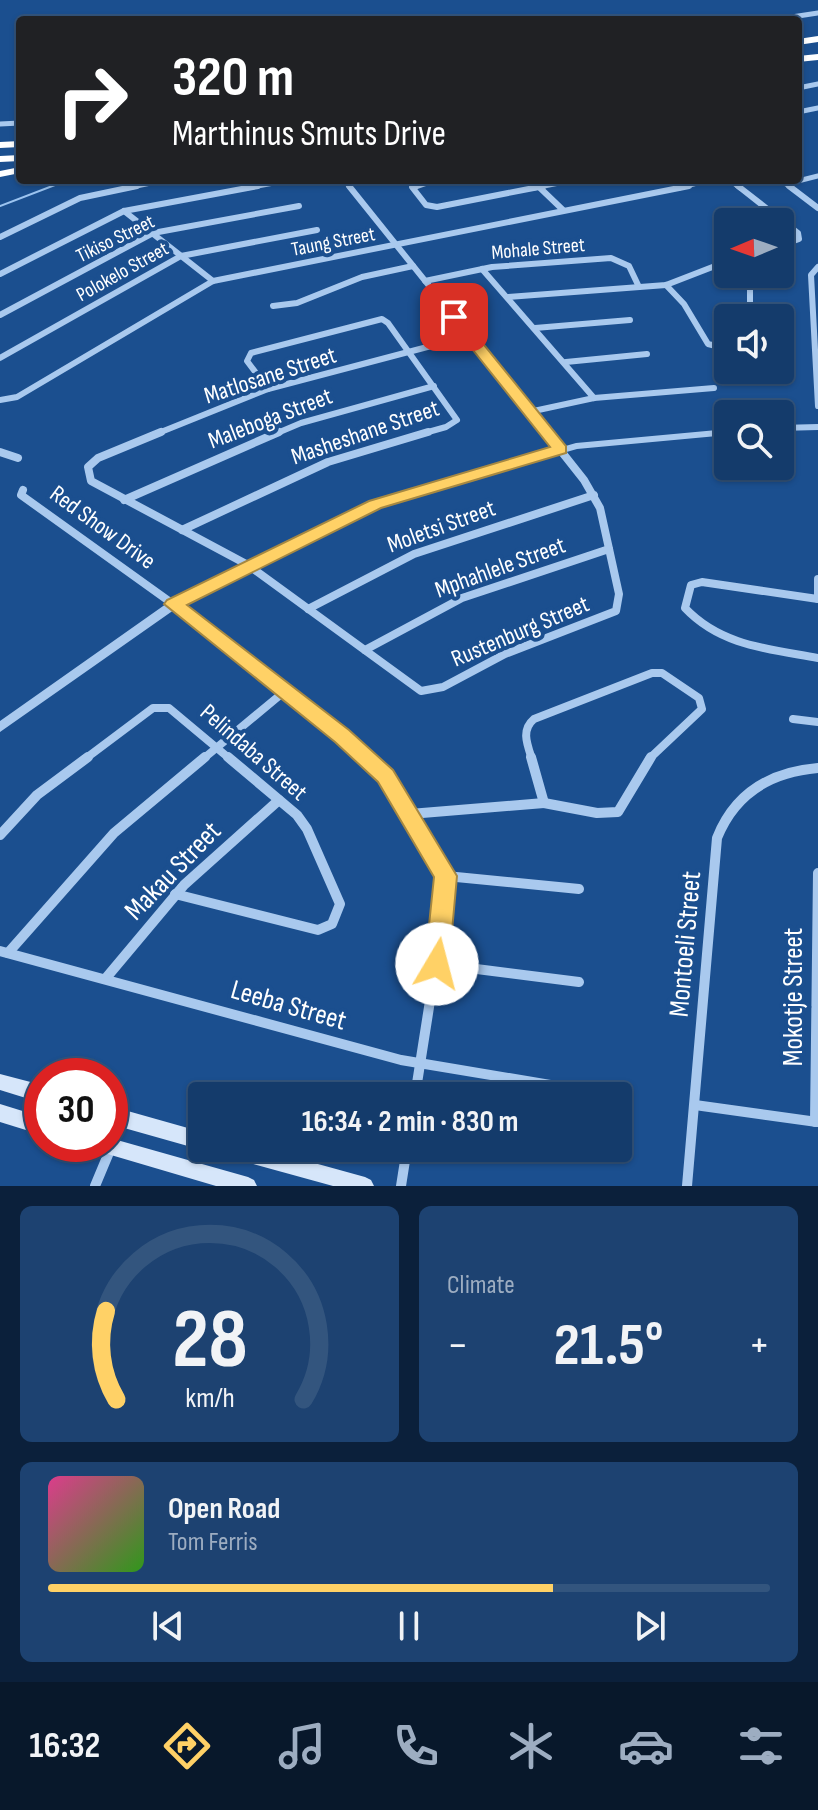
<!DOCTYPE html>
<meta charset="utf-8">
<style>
:root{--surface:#143b6b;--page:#1d4271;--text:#f1f3f6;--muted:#9dadc1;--line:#33557e;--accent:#ffd166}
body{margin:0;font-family:"Sofia Sans Condensed",sans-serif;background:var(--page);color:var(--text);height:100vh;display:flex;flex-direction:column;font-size:30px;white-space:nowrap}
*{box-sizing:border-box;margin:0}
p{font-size:26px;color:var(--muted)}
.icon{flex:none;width:44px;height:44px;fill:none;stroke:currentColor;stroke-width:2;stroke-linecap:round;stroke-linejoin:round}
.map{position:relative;height:1186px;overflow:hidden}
.details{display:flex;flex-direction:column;gap:20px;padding:20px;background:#0b203b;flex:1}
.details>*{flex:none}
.top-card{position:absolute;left:16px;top:16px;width:786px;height:168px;border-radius:8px;box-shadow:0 2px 6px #0004,0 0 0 2px var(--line);background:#202124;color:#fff;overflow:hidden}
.needle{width:52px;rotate:268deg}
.buttons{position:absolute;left:714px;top:208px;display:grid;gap:16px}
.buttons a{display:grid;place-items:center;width:80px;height:80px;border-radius:8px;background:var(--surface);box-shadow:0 2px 6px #0004,0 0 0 2px var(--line);font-size:40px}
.speed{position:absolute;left:24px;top:1058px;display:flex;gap:16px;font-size:40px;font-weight:700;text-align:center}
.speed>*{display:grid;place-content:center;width:104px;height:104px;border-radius:50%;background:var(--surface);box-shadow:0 2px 6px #0004,0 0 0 2px var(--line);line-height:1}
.speed .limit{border:12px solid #d22;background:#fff;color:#111}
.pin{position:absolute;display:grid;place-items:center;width:68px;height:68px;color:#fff;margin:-34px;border-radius:16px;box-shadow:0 4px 12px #0006}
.me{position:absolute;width:88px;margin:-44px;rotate:8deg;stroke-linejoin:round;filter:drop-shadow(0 0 6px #0008)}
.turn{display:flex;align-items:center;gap:28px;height:168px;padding:0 24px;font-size:36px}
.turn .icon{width:104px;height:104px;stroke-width:2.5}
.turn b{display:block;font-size:56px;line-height:68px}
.big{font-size:60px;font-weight:700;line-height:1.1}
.details .tile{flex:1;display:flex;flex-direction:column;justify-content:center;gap:12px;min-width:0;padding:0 28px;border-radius:12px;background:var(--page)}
.details .dial{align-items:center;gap:0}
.dial svg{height:208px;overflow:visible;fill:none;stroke:var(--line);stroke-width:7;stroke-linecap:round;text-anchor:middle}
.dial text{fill:var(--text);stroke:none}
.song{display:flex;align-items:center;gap:24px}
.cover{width:96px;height:96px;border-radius:12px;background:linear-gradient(135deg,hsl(330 70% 55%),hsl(110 70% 35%))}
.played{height:8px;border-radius:4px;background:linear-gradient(90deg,var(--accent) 70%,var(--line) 70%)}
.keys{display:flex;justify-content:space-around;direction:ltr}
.heat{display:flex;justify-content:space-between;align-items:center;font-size:44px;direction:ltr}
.details .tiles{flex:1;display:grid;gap:20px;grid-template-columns:1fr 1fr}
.tile:last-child{grid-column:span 2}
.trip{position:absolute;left:188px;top:1082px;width:444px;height:80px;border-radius:8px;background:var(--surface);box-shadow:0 2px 6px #0004,0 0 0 2px var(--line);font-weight:700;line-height:80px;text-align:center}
.menu{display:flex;height:128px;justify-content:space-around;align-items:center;background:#08182b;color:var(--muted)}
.menu .icon{width:56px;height:56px}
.menu .selected{color:var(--accent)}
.menu b{font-size:36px;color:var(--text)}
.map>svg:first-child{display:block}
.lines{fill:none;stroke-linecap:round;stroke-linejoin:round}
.stream{stroke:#9cc4f0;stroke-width:2}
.minor-far3{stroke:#a9c9ee;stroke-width:5}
.minor-far2{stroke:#a9c9ee;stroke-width:6}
.minor-far1{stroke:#a9c9ee;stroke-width:8}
.minor{stroke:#a9c9ee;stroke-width:10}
.tertiary{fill:#a9c9ee;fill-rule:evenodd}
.secondary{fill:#d6e6fa;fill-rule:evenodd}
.motorway{fill:#fff;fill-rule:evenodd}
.route{fill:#ffd166;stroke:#a68842;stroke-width:2}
.labels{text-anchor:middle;stroke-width:8;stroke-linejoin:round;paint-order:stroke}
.far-street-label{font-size:20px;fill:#fff;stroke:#1b4f8f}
.street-label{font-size:24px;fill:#fff;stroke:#1b4f8f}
.near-street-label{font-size:28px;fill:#fff;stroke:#1b4f8f}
</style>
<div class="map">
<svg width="818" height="1186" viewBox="0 0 818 1186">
<rect width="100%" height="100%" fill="#1b4f8f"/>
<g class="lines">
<path class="stream" d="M0,206l68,-26"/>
<g class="minor-far3">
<path d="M772,20l46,-7"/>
<path d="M798,88l20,-4"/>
<path d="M798,112l20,-4"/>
<path d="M0,124l20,-1"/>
<path d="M344,180l7,8"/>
<path d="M532,180l8,8"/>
<path d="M730,180l10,8"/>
<path d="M781,180l11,8"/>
<path d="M786,184l32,-8"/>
<path d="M127,188l38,-8"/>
<path d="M247,188l43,-8"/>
<path d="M413,188l23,-8"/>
<path d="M534,188l40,-8"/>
<path d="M679,188l18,-5 -2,-3"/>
</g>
<g class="minor-far2">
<path d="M349,186l199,248"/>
<path d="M416,186l-4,1 14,18 11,2 107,-21"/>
<path d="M538,186l25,24"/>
<path d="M738,186l60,47 1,6 -19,7"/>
<path d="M789,186l29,22"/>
<path d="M124,211l89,70"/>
<path d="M0,237l80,-39 57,-12"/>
<path d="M818,267l-7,8 7,131"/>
<path d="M482,269l112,129"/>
<path d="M0,274l124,-63 134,-25"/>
<path d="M750,274v44"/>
<path d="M425,281l67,-14 119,-9 18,8 10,21"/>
<path d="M666,285l18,19 24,40 20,5"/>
<path d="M508,297l158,-12 62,-24"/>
<path d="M273,306l24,-3 65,-26 51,-11"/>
<path d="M0,315l153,-82 146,-27"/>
<path d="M535,328l95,-8"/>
<path d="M0,358l181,-102 136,-26"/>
<path d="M566,362l81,-8"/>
<path d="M268,389l-21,-28 4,-8 131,-34 6,4 69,97 -11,7 -25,7"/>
<path d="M0,400l17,-3 196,-116 476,-95"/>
<path d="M529,412l65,-14 120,-10"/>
<path d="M156,434l112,-45 201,-53"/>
<path d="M275,434l26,-11 133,-37"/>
</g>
<g class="minor-far1">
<path d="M161,432l-63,26 -10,9 3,14 157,84 173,126 22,-4 62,-33 111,-43 3,-17 -19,-86 -16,-28 -38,-48"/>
<path d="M0,452l18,6"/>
<path d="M23,490l-2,5 152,109 194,155"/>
<path d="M124,500l155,-68"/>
<path d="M182,530l146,-68 100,-30"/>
<path d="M818,579v20"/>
<path d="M818,599l-116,-17 -11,3 -6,23c36,38 84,41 133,50"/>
<path d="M308,609l106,-55 180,-59"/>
<path d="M365,650l97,-52 147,-49"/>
<path d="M793,719l25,3"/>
<path d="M85,759l68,-51h16l61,51"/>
<path d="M203,759l82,-68"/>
<path d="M532,759c-5,-15 -11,-29 2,-40l118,-46h10l37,25 3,11 -53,50"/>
</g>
<g class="minor">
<path d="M365,757l21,19 60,100 -2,36 -29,184"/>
<path d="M531,757l13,46"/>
<path d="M544,803l53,10 21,-1 33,-55"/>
<path d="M410,814l134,-11"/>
<path d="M0,835l37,-40 51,-38"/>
<path d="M446,876l133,13"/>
<path d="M175,894l143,36 14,-6 8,-20 -33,-75 -10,-14 -69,-58"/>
<path d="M0,951l401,109 167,28"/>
<path d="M8,953l106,-120 91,-76"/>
<path d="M437,964l142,18"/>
<path d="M106,978l78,-93 95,-85"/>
<path d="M695,1105l122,17"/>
<path d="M815,1122l3,-249"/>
<path d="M95,1186l28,-67"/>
<path d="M401,1186l6,-38"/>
<path d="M687,1186l30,-348c18,-45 53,-66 101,-70"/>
</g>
<g class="tertiary">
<path d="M818,424v6l-38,1v-6z"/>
<path d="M728,429v6l-151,14 -198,57 -188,92 -191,134v-11l183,-129 188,-90 205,-59z"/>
</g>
<g class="secondary">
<path d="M0,1074l42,11v18l-42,-13z"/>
<path d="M0,1104l42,13v18l-42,-13z"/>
<path d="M110,1106l92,26v16h4l-4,2 -92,-26z"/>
<path d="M110,1138l138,39 6,3 3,6h-41l-122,-36 -3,-6h19z"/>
<path d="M219,1148h41l105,29 6,3 3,6h-41l-105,-29 -6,-3z"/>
</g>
<g class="motorway">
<path d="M818,36v6l-20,3v-6z"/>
<path d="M818,54v6l-20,2v-6z"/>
<path d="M20,141v6l-20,1v-6z"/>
<path d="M20,155v6l-20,1v-6z"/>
<path d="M20,167v6l-20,4v-6z"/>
</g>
</g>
<path class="route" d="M454,313l5,1 107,132v7l-185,55 -194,97 162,125 44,40 64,106 -8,88 -4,8 -8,4 -9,-4 -3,-8 9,-87 -56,-95 -43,-40 -171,-138 3,-4 202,-99 181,-54 -101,-127 -2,-3z"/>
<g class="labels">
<g class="far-street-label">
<text transform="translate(115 238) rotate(-26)" y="7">Tikiso Street</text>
<text transform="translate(333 241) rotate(-11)" y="7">Taung Street</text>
<text transform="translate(538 248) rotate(-5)" y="7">Mohale Street</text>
<text transform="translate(122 271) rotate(-29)" y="7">Polokelo Street</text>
</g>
<g class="street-label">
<text transform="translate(270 375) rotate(-18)" y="8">Matlosane Street</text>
<text transform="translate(270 418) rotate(-21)" y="8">Maleboga Street</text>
<text transform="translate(365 432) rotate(-19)" y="8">Masheshane Street</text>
<text transform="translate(441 526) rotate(-20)" y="8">Moletsi Street</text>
<text transform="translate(103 527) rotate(36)" y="8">Red Show Drive</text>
<text transform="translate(500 567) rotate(-20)" y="8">Mphahlele Street</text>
<text transform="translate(520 631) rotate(-23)" y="8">Rustenburg Street</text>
<text transform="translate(254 752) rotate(41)" y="8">Pelindaba Street</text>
</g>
<g class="near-street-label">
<text transform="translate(172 870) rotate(-46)" y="10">Makau Street</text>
<text transform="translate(684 944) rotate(-85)" y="10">Montoeli Street</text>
<text transform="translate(792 997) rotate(-90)" y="10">Mokotje Street</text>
<text transform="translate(289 1004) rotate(16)" y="10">Leeba Street</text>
</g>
</g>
</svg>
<div class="buttons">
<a><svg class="needle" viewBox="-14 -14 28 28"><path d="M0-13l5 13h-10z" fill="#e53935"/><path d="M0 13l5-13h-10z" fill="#9dadc1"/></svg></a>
<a><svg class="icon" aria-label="sound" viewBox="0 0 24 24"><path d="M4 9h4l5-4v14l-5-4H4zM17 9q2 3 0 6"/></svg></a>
<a><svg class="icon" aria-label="search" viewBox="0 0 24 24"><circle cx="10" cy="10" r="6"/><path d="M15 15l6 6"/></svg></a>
</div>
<div class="speed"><div class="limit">30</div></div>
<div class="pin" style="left:454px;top:317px;background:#d93025"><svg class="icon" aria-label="arrive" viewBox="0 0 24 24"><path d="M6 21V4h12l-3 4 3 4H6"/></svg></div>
<svg class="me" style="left:437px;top:964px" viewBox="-20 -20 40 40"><circle r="19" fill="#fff"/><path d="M0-13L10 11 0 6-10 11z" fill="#ffd166"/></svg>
<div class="trip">16:34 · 2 min · 830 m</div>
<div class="top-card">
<div class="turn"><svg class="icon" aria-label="right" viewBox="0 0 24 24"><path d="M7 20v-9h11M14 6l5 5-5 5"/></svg><div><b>320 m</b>Marthinus Smuts Drive</div></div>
</div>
</div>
<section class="details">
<div class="tiles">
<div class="tile dial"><svg viewBox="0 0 100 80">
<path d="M14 69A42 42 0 1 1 86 69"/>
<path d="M14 69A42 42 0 0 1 10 35" stroke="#ffd166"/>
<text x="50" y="56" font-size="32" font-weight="700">28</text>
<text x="50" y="72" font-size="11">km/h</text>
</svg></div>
<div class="tile"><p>Climate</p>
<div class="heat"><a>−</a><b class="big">21.5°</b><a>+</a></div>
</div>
<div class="tile">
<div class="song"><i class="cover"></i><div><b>Open Road</b><p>Tom Ferris</p></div></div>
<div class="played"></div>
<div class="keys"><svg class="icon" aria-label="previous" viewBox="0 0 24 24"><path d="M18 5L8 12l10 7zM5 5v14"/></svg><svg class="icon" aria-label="pause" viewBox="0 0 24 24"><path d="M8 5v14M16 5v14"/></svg><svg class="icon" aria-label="next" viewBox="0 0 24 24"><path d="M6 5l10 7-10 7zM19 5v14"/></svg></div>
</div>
</div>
</section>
<nav class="menu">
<b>16:32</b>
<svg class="icon selected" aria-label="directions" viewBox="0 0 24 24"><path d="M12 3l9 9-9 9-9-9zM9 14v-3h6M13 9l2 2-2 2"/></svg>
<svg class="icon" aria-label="music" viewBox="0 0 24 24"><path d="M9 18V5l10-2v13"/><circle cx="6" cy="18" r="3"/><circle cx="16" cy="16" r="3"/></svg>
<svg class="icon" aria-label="phone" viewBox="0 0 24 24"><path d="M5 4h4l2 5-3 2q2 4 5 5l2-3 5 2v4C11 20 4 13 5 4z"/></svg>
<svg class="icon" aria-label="climate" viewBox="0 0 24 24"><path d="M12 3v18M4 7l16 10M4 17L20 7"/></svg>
<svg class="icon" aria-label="car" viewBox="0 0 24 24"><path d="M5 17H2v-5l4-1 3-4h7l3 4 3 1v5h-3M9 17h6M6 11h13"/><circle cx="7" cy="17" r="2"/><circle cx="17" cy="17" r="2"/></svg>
<svg class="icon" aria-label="filters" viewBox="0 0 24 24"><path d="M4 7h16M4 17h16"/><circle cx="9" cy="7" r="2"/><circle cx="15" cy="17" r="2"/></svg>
</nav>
